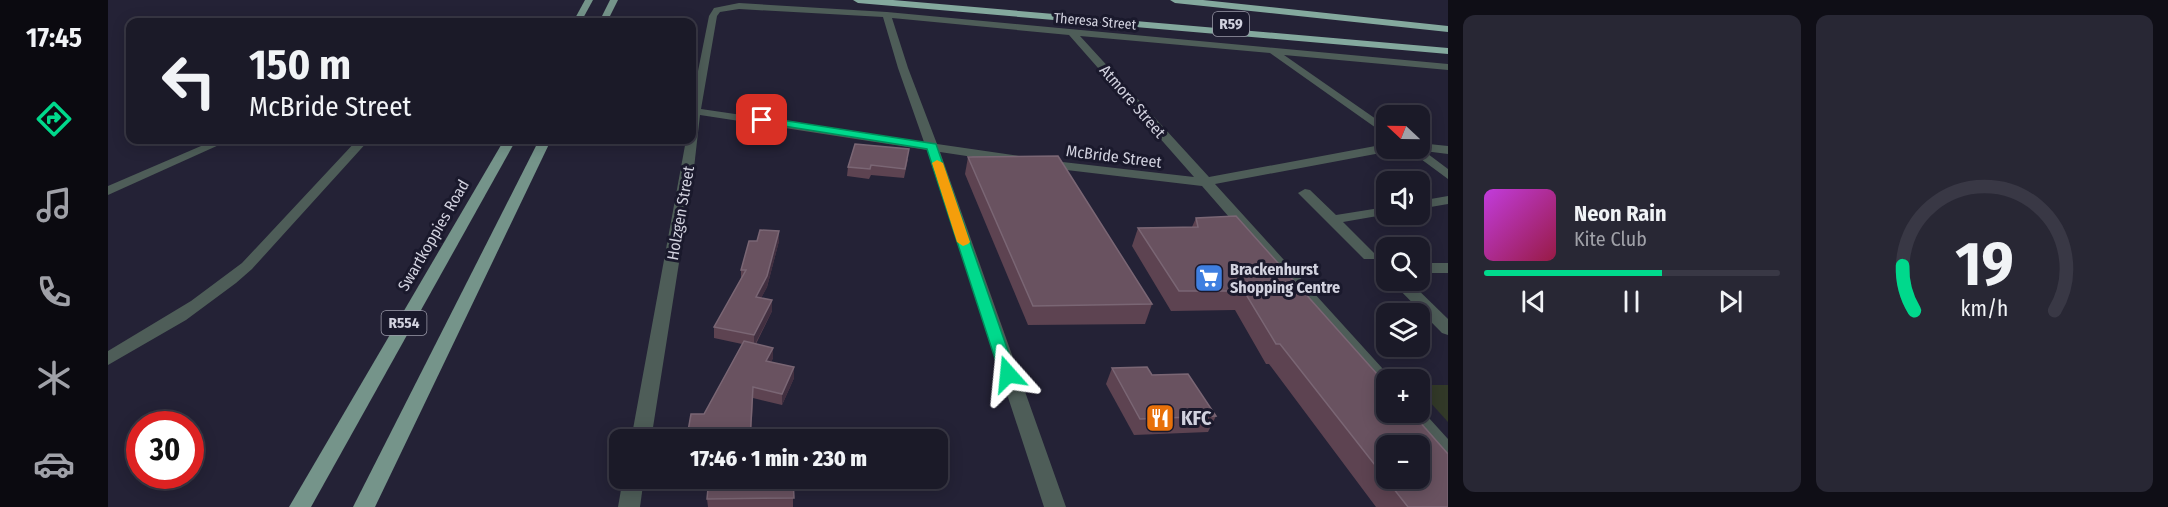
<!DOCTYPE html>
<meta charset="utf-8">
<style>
:root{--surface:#1b1a28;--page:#282734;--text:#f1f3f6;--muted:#a0a1a8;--line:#393845;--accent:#00d98c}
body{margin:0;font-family:"Fira Sans Condensed",sans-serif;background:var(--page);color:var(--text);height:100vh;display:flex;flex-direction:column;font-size:22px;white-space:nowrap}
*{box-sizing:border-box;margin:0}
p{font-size:20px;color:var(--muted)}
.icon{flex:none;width:33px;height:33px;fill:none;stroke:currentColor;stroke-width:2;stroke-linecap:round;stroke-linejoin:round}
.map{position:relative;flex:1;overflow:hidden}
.side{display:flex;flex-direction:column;gap:15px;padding:15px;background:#0f0e16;width:720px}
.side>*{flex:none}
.banner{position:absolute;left:18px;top:18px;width:570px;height:126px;border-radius:12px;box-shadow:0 3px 15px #0003,0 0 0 2px var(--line);background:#1b1a28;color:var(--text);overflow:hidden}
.needle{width:39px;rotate:292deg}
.buttons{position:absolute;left:1268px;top:105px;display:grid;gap:12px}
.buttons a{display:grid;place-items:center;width:54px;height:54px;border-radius:12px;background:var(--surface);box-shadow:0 3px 15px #0003,0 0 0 2px var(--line);font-size:30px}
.speed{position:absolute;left:18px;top:411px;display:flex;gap:12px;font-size:30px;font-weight:700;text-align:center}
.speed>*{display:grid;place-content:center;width:78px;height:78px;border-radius:50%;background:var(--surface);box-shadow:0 3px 15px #0003,0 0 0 2px var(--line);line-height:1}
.speed .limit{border:9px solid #d22;background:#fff;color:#111}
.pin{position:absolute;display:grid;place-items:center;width:51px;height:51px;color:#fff;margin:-26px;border-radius:12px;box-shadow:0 3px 9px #0006}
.me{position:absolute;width:66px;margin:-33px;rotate:342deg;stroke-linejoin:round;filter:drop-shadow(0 0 4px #0008)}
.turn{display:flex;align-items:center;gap:21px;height:126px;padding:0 24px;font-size:27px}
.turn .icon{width:78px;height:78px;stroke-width:2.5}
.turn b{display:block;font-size:42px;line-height:51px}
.side .widget{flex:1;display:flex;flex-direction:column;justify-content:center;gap:9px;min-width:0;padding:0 21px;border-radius:12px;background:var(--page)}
.side .dial{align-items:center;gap:0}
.dial svg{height:156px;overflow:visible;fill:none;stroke:var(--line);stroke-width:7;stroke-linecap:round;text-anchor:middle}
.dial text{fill:var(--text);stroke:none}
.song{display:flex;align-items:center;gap:18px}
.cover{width:72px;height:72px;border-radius:9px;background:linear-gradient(135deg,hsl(290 70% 55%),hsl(340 70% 35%))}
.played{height:6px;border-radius:3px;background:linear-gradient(90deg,var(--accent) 60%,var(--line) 60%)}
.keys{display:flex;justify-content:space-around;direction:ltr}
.side .tiles{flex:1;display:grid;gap:15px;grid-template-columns:repeat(2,1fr)}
.trip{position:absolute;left:501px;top:429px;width:339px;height:60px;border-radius:12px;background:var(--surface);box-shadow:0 3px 15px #0003,0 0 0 2px var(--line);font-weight:800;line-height:60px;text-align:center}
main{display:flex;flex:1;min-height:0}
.dock{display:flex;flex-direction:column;width:108px;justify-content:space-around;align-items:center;background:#0b0a10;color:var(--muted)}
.dock .icon{width:42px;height:42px}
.dock .on{color:var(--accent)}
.dock b{font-size:27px;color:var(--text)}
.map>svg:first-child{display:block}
.green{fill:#323928}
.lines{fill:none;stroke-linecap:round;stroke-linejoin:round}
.street{fill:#4e5d58;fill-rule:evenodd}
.primary{fill:#75948a;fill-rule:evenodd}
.highway{fill:#84a99e;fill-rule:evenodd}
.wall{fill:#5d4351}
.shaded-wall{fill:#412f40}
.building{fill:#695260;stroke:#7a6674;stroke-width:1.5;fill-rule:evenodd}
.route{fill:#00d98c;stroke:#008d5b;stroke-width:1.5}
.slow{fill:#f59e0b}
.labels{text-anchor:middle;stroke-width:6;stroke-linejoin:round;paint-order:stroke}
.far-street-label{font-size:14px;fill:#d2d2df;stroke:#1a192c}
.shield{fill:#1a192c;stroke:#9b9aa9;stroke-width:1.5}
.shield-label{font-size:15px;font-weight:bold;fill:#d2d2df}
.street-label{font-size:16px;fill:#d2d2df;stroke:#1a192c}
.poi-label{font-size:16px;font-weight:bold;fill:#d2d2df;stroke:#1a192c;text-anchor:start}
.near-poi-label{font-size:20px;font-weight:bold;fill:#d2d2df;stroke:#1a192c;text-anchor:start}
</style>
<main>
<nav class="dock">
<b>17:45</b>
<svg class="icon on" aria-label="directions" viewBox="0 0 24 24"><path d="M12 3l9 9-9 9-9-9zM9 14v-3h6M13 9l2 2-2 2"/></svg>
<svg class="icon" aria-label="music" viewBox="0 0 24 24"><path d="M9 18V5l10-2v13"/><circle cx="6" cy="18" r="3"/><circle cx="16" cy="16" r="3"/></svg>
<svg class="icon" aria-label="phone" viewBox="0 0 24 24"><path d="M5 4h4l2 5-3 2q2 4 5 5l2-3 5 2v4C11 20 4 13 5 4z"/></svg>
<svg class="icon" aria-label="climate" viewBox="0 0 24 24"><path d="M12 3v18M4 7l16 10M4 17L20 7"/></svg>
<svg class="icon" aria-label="car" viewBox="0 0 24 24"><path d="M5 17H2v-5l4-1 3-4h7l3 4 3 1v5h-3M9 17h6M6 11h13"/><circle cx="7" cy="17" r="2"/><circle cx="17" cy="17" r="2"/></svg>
</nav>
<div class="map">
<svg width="1340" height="507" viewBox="0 0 1340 507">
<rect width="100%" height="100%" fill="#242236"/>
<path class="green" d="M1311,385h29v37l-29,-32z"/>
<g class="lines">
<g class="street">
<path d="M631,3l148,9 561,52v6l-164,-15 102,71v9l-116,-82 -190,-17 129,141 177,-33v4h6l-6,4 -171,32 178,196h-7v11l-7,-2 -177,-203 -161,-19 -2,-3 2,-3 4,-1 149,17 -125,-142 -177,-17 16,50 29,76 82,12 6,4 -6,4 -79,-12 126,355h-22l-117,-357 -227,-35 -6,53 -43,272h-20l55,-300h6v-39l17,-85 5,-8zM631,9l144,8 15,51 26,74 -223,-33 16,-93 3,-4z"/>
<path d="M107,140h15l-122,55v-9z"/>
<path d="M249,140h12l-117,129 -16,14 -50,37 -78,45v-14l83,-50 51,-38z"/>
<path d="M1311,143l29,3v8l-24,-3 24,18v10l-42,-31h13z"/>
<path d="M1197,189l5,1 26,25 50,-8v7h3l-46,8 34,34 -3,3h-10l-66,-66z"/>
<path d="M1340,196v8l-29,5v-8z"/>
<rect x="1311" y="263" width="29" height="10"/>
<path d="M1282,280h18l40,39v16l-6,-2z"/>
<path d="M1311,407l29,32v21l-7,-2 -38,-46h16z"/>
<path d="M515,478h21l-4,29h-22z"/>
</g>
<g class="primary">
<path d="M477,0h8l-12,22h-8z"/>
<path d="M502,0h8l-11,22h-8z"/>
<path d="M396,140h12l-205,367h-22z"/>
<path d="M431,140h12l-176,367h-22z"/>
</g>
<g class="highway">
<path d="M745,0h40l555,48v6l-590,-51z"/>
<path d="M1062,0h33l245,26v6l-273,-29z"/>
</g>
</g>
<g class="wall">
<path d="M860,157l184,147 -7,20 -117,1 -63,-151z"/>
<path d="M800,159l-4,19 -33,-3 -2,4 -22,-3 1,-9z"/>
<path d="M1088,218l252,289h-72l-107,-143h-3l-31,-54 -64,1 -39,-65 6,-18 54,-1z"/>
<path d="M649,241h22l-12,46 -6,11 11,2v11l-16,33 17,4v10l-2,4 23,5v11l-12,27 -29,-7 -2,42h-62l-1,-9 16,-17 38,-70 -28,-6v-11l27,-48v-9z"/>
<path d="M1004,368l40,7 64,41 -8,16 -74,3 -28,-51z"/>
<path d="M685,478v29h-85l-1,-8z"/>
</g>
<g class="shaded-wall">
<path d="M671,231v10l-12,46 -11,21v-11z"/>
<path d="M664,300v11l-18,35v-11z"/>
<path d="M665,348v10l-6,14 -1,-11z"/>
<path d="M686,367v11l-12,27v-11z"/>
<path d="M645,387l-2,53h-1z"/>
</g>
<g class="building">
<path d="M747,144l54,5 -4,20 -34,-4 -1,4 -22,-2z"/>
<path d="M950,156l94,148 -119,2 -65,-149z"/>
<path d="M1128,216l150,168v28h25l37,42v53h-40l-128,-163h-4l-32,-53h-65l-41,-63 60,-1 -2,-9zM1278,446h33v32h-33z"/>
<path d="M652,230l19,1 -12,45 -11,21 16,3 -18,35 -40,-8 32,-57h-5l8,-29h8z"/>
<path d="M636,341l29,7 -7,13 28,6 -12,27 -29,-7 -3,53h-37v-9h-25l3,-17h13z"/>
<path d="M1039,367l5,8 36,-1 28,42 -76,3 -28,-51z"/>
<path d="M601,478h84l1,20 -87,1z"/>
</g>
<path class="route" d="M654,117l174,27 80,230 -2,5h-12l-2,-5 -73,-225 -168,-27 -2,-2z"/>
<path class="slow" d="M829,160l6,3 27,79 -2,2 -5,2 -6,-4 -25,-79z"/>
<defs>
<g id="supermarket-square" transform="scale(1.5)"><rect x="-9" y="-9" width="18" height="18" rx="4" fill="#3f7fe0" stroke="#1a192c"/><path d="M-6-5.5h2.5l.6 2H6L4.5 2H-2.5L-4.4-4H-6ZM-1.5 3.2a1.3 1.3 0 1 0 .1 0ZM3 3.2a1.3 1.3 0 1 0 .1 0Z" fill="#fff"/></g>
<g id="restaurant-square" transform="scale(1.5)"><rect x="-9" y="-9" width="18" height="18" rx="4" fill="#e8710a" stroke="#1a192c"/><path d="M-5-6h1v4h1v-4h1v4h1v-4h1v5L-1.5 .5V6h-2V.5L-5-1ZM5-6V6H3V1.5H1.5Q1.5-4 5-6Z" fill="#fff"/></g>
</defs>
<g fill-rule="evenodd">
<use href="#supermarket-square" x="1101" y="278"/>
<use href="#restaurant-square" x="1052" y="418"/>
</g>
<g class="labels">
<g class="far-street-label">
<text transform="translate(987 21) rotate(5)" y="5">Theresa Street</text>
</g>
<g class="shield">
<rect x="1105" y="12" width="36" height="24" rx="4.5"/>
<rect x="273.5" y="311" width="45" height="24" rx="4.5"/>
</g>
<g class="shield-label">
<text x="1123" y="29">R59</text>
<text x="296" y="328">R554</text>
</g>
<g class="street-label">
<text transform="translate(1025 101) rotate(49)" y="6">Atmore Street</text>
<text transform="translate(1006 156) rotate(7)" y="6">McBride Street</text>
<text transform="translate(572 213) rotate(-80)" y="6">Holzgen Street</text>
<text transform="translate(325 235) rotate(-60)" y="6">Swartkoppies Road</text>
</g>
<g class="poi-label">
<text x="1122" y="275">Brackenhurst<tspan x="1122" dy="18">Shopping Centre</tspan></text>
</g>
<g class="near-poi-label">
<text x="1073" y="425">KFC</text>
</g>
</g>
</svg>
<div class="buttons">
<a><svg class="needle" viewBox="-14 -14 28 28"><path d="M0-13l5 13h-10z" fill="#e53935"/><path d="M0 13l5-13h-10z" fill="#a0a1a8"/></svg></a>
<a><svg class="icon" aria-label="sound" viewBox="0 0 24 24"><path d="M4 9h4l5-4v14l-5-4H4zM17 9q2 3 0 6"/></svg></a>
<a><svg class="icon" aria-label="search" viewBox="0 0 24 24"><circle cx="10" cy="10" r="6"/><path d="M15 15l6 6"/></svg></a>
<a><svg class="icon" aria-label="layers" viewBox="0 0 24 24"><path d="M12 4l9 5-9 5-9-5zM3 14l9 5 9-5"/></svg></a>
<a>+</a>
<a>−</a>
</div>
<div class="speed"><div class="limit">30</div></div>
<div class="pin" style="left:654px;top:120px;background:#d93025"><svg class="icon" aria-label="arrive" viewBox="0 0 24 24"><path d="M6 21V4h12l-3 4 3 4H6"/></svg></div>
<svg class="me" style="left:900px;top:374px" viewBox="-20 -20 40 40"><path d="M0-17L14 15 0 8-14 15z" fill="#00d98c" stroke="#fff" stroke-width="4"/></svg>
<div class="trip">17:46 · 1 min · 230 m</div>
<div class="banner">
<div class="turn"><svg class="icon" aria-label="left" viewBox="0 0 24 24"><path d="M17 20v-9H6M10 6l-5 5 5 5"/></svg><div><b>150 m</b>McBride Street</div></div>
</div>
</div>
<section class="side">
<div class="tiles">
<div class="widget">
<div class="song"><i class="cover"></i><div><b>Neon Rain</b><p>Kite Club</p></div></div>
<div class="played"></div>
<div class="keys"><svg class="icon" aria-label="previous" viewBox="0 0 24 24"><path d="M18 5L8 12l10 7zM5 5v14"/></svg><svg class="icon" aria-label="pause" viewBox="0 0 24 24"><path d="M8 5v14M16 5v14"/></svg><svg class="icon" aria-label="next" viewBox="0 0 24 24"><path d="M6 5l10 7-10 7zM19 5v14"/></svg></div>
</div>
<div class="widget dial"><svg viewBox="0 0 100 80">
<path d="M14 69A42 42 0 1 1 86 69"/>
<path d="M14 69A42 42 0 0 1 8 46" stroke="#00d98c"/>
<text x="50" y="56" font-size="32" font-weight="700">19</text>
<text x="50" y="72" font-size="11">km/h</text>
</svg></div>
</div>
</section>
</main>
